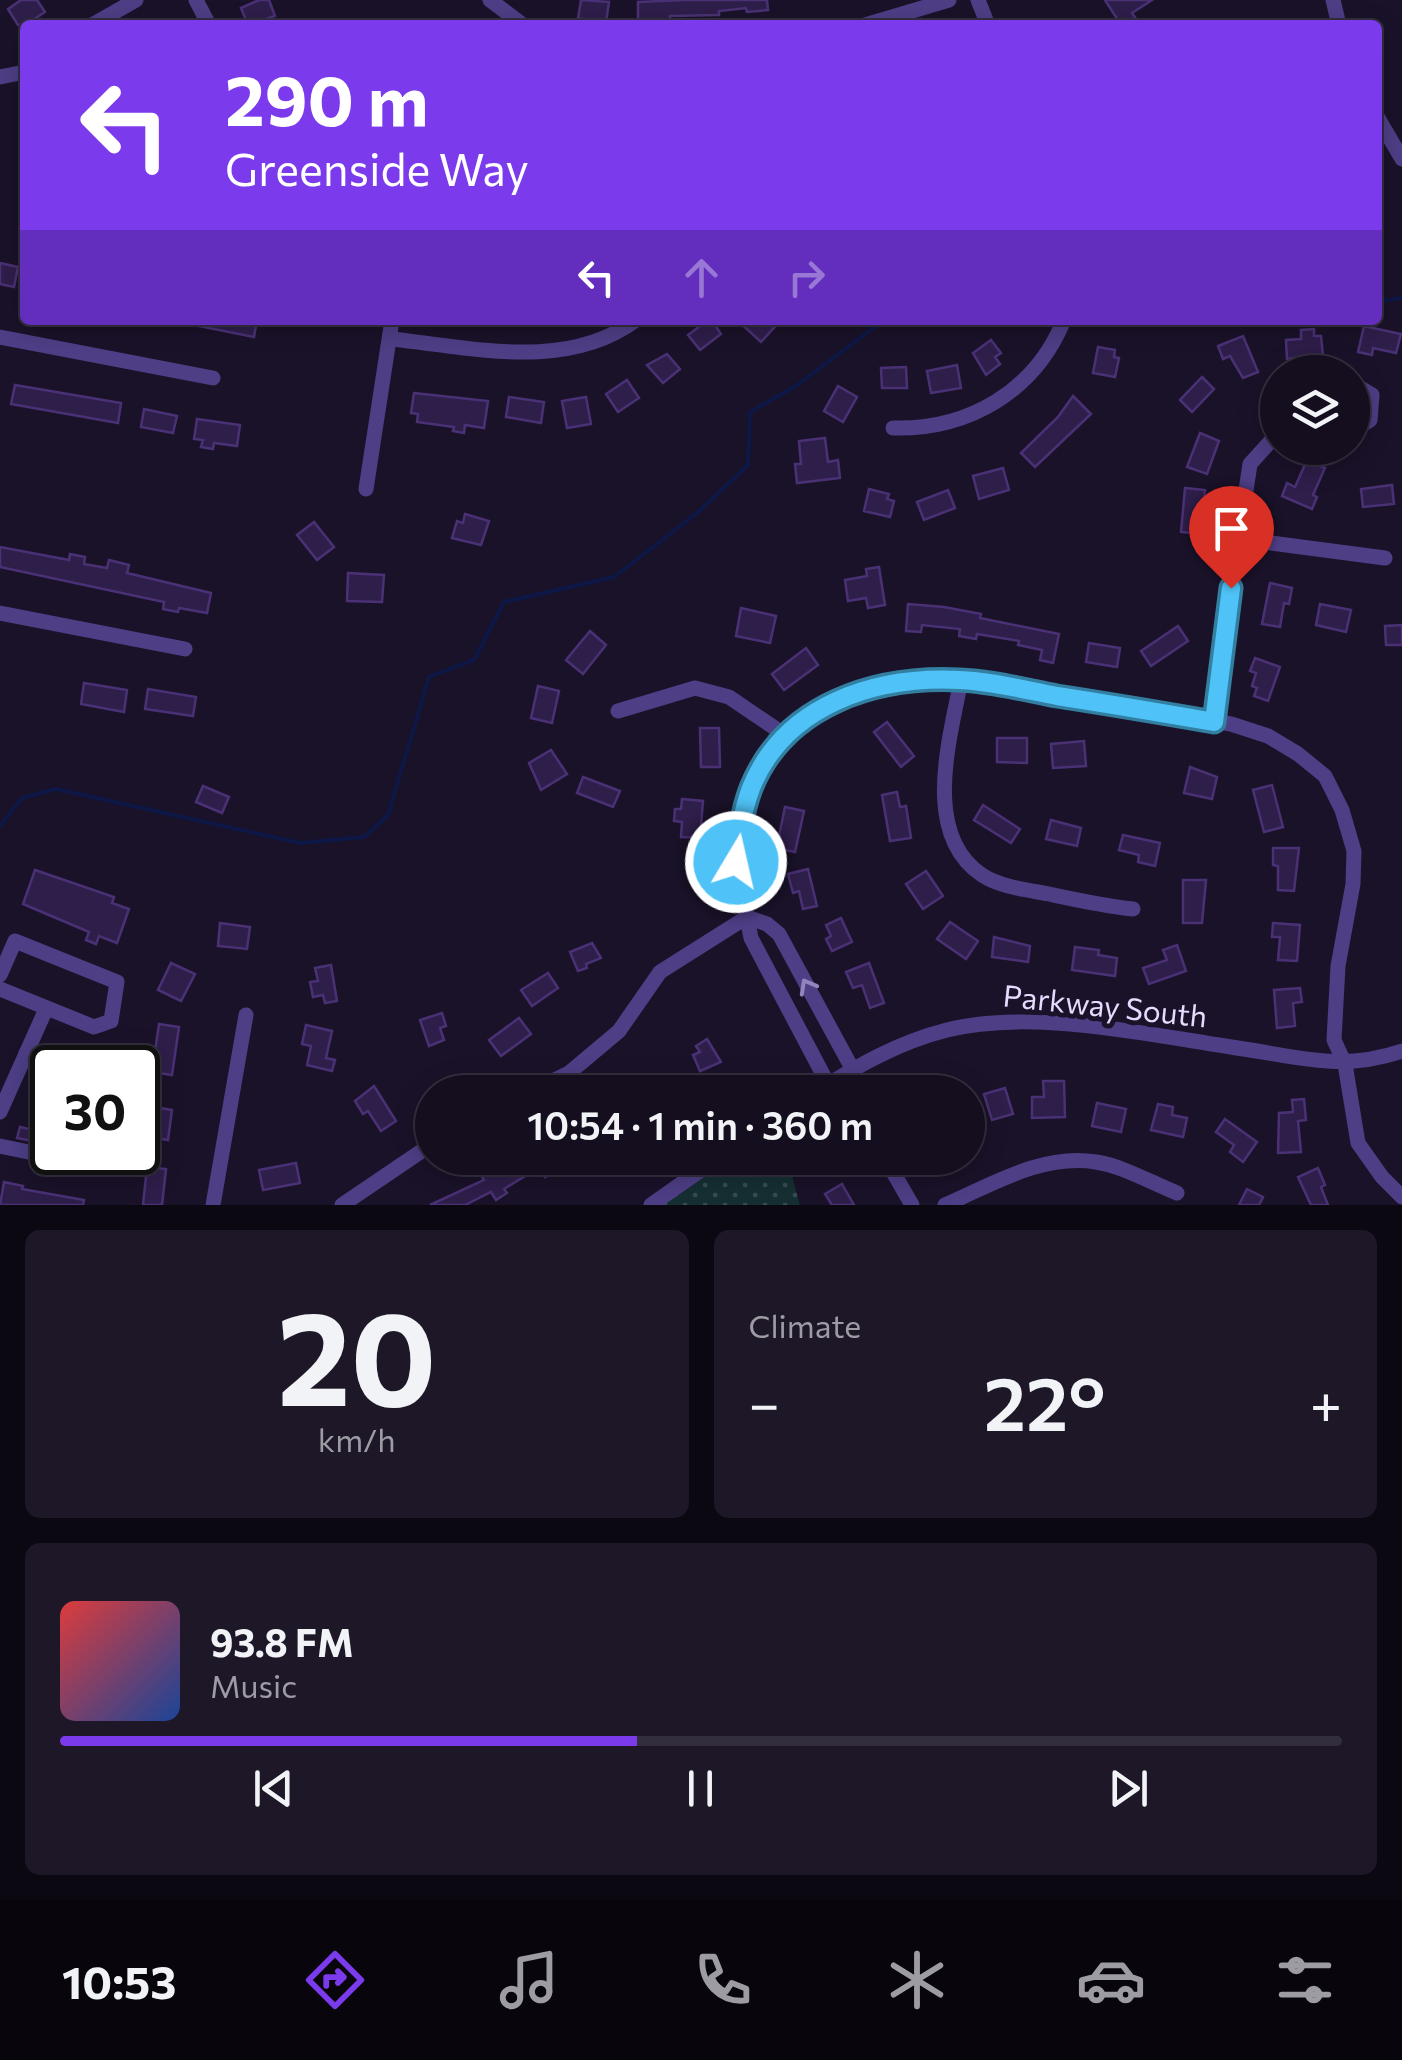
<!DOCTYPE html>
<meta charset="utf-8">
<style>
:root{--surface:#140e1f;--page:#1d1728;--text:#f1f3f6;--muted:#9d9ca4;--line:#332e3d;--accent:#7c3aed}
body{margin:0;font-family:Commissioner,sans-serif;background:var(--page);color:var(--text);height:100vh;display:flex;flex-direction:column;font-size:38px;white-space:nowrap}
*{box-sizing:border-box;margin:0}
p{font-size:32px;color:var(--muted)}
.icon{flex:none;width:55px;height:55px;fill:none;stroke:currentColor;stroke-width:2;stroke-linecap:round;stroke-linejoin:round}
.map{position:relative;height:1205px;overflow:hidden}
.details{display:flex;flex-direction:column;gap:25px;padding:25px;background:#0b0811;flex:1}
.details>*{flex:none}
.top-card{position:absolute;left:20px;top:20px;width:1362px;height:305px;border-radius:10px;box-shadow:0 5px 25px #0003,0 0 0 2px var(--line);background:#7c3aed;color:#fff;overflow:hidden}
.fabs{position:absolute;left:1260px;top:355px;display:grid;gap:20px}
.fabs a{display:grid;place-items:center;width:110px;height:110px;border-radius:50%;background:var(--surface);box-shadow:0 5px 25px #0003,0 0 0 2px var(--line);font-size:50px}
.speed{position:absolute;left:30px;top:1045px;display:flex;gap:20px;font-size:50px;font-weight:700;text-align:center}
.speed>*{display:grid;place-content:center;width:130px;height:130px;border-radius:50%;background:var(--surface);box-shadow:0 5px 25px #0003,0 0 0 2px var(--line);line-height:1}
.speed .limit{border:5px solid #111;border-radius:15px;background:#fff;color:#111}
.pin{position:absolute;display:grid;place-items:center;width:85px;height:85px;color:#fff;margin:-102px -42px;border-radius:50% 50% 50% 0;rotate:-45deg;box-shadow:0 0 10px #0007}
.pin .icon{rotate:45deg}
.me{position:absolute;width:110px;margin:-55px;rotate:9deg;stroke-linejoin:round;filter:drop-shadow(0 0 8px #0008)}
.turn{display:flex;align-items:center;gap:35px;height:210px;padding:0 40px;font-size:45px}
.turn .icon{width:130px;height:130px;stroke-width:2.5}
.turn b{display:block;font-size:70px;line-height:85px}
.lanes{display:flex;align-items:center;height:95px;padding:0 40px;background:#0003;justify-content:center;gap:50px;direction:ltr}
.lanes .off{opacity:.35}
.big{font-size:75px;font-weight:600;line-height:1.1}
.details .card{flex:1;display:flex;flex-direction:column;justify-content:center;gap:15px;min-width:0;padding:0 35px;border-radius:15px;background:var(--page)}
.details .dial{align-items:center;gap:0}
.dial b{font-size:130px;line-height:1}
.song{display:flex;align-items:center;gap:30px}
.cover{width:120px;height:120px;border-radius:15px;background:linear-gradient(135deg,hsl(0 70% 55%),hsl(220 70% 35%))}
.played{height:10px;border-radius:5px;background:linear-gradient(90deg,var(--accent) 45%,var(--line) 45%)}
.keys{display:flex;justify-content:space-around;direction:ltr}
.heat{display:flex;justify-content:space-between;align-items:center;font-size:55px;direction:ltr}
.details .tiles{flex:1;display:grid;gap:25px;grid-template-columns:1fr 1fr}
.card:last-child{grid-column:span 2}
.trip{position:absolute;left:415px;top:1075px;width:570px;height:100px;border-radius:50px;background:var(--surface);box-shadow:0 5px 25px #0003,0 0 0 2px var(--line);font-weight:600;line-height:100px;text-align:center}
.menu{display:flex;height:160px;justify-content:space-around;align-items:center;background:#08060c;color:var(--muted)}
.menu .icon{width:70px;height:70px}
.menu .on{color:var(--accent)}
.menu b{font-size:45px;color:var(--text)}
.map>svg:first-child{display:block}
.park{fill:url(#park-dots)}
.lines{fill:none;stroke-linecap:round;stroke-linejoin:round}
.stream{stroke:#0d1847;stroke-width:4}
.building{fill:#2e1e4a;stroke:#4a3175;stroke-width:2.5}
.minor{stroke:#4e3e86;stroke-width:15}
.oneway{stroke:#9285bc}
.route-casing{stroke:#337fa1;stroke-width:25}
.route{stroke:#4fc3f7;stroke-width:18}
.labels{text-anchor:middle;stroke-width:10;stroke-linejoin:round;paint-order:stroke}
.street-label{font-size:30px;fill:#e5dbfe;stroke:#1a1229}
</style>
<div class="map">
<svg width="1402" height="1205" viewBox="0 0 1402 1205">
<defs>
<pattern id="park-dots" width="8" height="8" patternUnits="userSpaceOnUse" patternTransform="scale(2.5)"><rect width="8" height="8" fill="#152f33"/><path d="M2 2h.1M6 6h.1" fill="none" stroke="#374d52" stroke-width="1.8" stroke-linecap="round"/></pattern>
</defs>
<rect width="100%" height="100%" fill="#1a1229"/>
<path class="park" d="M726,1158h61l13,47h-146z"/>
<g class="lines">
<g class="stream">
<path d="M1378,301l24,-3"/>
<path d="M0,826l22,-28 34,-9 244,54 64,-6 24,-22 41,-138 45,-17 30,-58 110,-25 83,-64 51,-48 2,-53 46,-26 88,-66"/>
</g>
</g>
<g class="building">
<path d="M21,0h16l8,12 -12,8 3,5h-18l-10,-16z"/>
<path d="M259,0h10l6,16 -27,9 -7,-17z"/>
<path d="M581,0l28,2 -3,21 -28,-5z"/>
<path d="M685,0h82l1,10 -21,2 -1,-4 -27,3v4l-49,1v6l-32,1v-21z"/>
<path d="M1105,0h47l-20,13 4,6 -8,6h-7z"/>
<path d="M0,263l18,4 -4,20 -14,-3z"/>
<path d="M195,320h62l-3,17 -60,-12z"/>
<path d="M737,320h44l-20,22z"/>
<path d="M707,321h5l9,13 -21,16 -12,-15z"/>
<path d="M1364,326l37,8 -5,19 -23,-5 -1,7 -14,-3z"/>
<path d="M1314,329v7h7l2,20 -36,3 -1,-19 15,-1v-9z"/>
<path d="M1243,336l15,36 -15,6 -13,-22 -7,3 -5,-13z"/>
<path d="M991,340l10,13 -6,4 5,7 -14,11 -13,-22z"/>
<path d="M1098,347l17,3 -1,7 5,1 -4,19 -22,-4z"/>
<path d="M667,354l13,15 -17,14 -16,-18z"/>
<path d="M957,365l4,23 -30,5 -4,-22z"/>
<path d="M906,367l1,21h-25l-1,-20z"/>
<path d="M1202,377l12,12 -22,23 -12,-12z"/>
<path d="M627,380l12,18 -21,14 -12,-18z"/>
<path d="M15,385l106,18 -3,20 -107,-19z"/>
<path d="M838,386l19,11 -14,25 -19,-11z"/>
<path d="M414,393l74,8 -4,27 -19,-3 -1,8 -11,-2 1,-4 -37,-5 1,-8 -7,-1z"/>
<path d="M1073,396l18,18 -56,53 -14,-14 37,-36z"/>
<path d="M509,397l35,5 -3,21 -35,-6z"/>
<path d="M586,397l5,27 -24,4 -5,-27z"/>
<path d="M144,409l33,7 -4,17 -32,-6z"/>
<path d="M197,419l43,6 -3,21 -23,-3 -1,6 -12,-2 2,-7 -9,-1z"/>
<path d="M1200,433l19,8 -12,33 -20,-7z"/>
<path d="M825,438l3,24 10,-2 2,18 -43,5 -2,-19h6l-2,-23z"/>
<path d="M1307,460l18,8 -12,27 4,2 -5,12 -30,-13 5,-13 8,4z"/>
<path d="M1003,468l6,22 -30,9 -6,-23z"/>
<path d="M1392,485l2,19 -31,3 -2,-18z"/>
<path d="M1185,488l20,2 -5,44 -19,-2z"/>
<path d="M869,489l20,5 -2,5 7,2 -4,16 -26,-6z"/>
<path d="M948,490l7,18 -31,12 -7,-18z"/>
<path d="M465,514l24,7 -8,24 -29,-7 5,-17 6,2z"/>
<path d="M314,522l20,25 -17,13 -20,-25z"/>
<path d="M0,547l69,13 1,-6 15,3 -1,7 23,4 2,-8 20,5 -2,8 84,20 -4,20 -28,-5 -1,4 -15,-3 1,-7 -164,-35z"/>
<path d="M879,567l6,38 -17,3 -2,-10 -18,3 -3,-21 22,-4 -1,-7z"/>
<path d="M348,573l36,2 -2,27 -35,-1z"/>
<path d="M1270,583l22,5 -3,16 -5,-1 -4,24 -18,-3z"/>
<path d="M908,604l36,3 37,7 -1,4 79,16 -6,29 -13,-3 2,-10 -24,-5 1,-4 -42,-7 -1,5 -17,-3 1,-7 -38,-4 -1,7 -15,-1z"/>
<path d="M1320,604l31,6 -5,22 -30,-7z"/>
<path d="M741,608l35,8 -6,27 -34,-7z"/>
<path d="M1402,625v20h-16l-1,-19z"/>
<path d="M1178,626l10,15 -37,25 -10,-15z"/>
<path d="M590,631l16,14 -23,29 -17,-14z"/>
<path d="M1089,643l31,5 -3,19 -31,-5z"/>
<path d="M806,648l12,17 -34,25 -12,-16z"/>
<path d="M1255,658l25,9 -12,34 -14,-5 3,-8 -5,-2 4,-13 -6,-2z"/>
<path d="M84,683l43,7 -3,22 -43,-8z"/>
<path d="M538,686l21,5 -7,32 -21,-5z"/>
<path d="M148,689l48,8 -3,19 -48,-7z"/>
<path d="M887,722l27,34 -13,11 -27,-35z"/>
<path d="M700,728h19l1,39h-19z"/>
<path d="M997,738h30v25l-30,-1z"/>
<path d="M1084,741l2,25 -33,2 -2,-24z"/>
<path d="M551,750l16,24 -26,16 -12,-27z"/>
<path d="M1190,767l27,10 -5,22 -28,-6z"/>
<path d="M583,777l37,14 -7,16 -36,-14z"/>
<path d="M1272,785l11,42 -19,5 -11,-42z"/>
<path d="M203,786l26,11 -7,16 -26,-11z"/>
<path d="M897,792l3,15 6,-1 5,32 -21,3 -8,-46z"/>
<path d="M682,799l21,2 -3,37 -19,-1 1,-15 -8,-1 1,-12h6z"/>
<path d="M983,805l37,24 -9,14 -37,-23z"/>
<path d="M785,807l19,4 -9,41 -25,-5 2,-13 7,2z"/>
<path d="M1051,820l30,8 -4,18 -31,-7z"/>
<path d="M1123,835l37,8 -5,23 -17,-4 1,-7 -20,-5z"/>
<path d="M1273,848h26l-5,43 -16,-1v-24l-5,-1z"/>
<path d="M808,869l9,37 -14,3 -4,-18 -6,2 -5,-19z"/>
<path d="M35,870l79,27 -2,6 17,6 -12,34 -18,-7 -3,8 -10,-4 3,-8 -66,-28z"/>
<path d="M926,871l17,25 -20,13 -17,-25z"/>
<path d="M1183,880h23l-4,43h-19z"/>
<path d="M841,918l11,24 -20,9 -6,-12 5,-3 -5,-11z"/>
<path d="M950,922l28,19 -12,18 -29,-20z"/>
<path d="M220,923l30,4 -3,22 -29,-3z"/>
<path d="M1273,923l27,2 -3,36 -19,-1 2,-23h-8z"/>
<path d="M994,937l36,9 -2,16 -36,-5z"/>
<path d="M592,943l9,15 -15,6 1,4 -9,3 -8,-19z"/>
<path d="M1177,945l9,26 -37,13 -6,-16 24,-8 -4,-10z"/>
<path d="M1075,947l24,3 -1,5 19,3 -2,18 -43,-6z"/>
<path d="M171,963l24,11 -14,27 -23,-11z"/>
<path d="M869,963l15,40 -14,5 -8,-23 -9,3 -7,-16z"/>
<path d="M331,965l6,36 -12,2 -2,-8 -10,2 -3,-15 8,-1 -3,-13z"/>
<path d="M548,973l10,15 -26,18 -11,-16z"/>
<path d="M1300,988l2,14 -9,1 2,23 -18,2 -3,-38z"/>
<path d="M442,1013l4,13 -6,2 4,12 -15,6 -9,-26z"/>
<path d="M519,1018l12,16 -30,22 -12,-16z"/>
<path d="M159,1024l20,3 -7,48 -20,-3z"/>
<path d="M306,1025l26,6 -6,27 9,2 -3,11 -25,-6 4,-19 -9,-2z"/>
<path d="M707,1039l14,23 -21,9 -7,-16 7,-3 -4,-6z"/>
<path d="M66,1045l57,21 -1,2h-41l-14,-6 -6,-5z"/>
<path d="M913,1080l7,12h-32z"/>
<path d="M1043,1081h21l1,36 -33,1v-21h12z"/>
<path d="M374,1086l22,35 -15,10 -13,-20 -5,3 -8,-13z"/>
<path d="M1005,1088l8,26 -21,6 -8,-26z"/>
<path d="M1304,1099l2,21 -8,1 3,31 -23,1 1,-40 14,-1 -1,-12z"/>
<path d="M1097,1103l29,6 -5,23 -29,-6z"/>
<path d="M1158,1104l15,3 -1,8 15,3 -4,19 -32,-7z"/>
<path d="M149,1106l23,4 -4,30 -24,-4z"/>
<path d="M1225,1119l32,23 -14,20 -13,-10 4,-7 -18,-13z"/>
<path d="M20,1127l32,7v11l-35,-7z"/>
<path d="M522,1158h58l-35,19 -5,-10 -36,22 3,4 -11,7 -5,-8 -26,13h-35l54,-25 -5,-8 11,-7 6,8z"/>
<path d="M296,1163l4,20 -37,7 -4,-20z"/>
<path d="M147,1167l19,2 -4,36h-19z"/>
<path d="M1318,1168l7,17 -4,2 7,18h-17l-13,-28z"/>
<path d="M4,1182l19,4 -1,3 62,11 -1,5h-83z"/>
<path d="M842,1184l12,21h-22l-7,-11z"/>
<path d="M1247,1189l16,8 -4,8h-20z"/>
</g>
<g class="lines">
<g class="minor">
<path d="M196,0l13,25"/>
<path d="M490,0l33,25"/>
<path d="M978,0l10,25"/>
<path d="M1333,0l6,25"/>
<path d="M92,25l44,-25"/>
<path d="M865,25l84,-25"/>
<path d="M0,77l25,-5"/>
<path d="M1378,118l24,41"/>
<path d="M0,337l213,41"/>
<path d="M391,339c80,8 175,33 245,-19"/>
<path d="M1352,383l20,12 -2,25 -18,11"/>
<path d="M893,428c76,2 142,-37 171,-108"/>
<path d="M366,489l26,-169"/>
<path d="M1240,539l145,19"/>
<path d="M0,613l185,36"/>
<path d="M961,680c-11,59 -40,154 21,195 18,12 46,15 67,19 28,6 55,12 84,15"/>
<path d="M618,711l77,-23 34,9 56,38"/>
<path d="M1214,721l7,-66 29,-191 28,-31"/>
<path d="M747,917l20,7 12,10 74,136"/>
<path d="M0,975l15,-34 102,41 -6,39 -17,6 -94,-38"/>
<path d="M26,1053l31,15"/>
<path d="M828,1084l-77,-146 -15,-76 6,-45 10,-33 33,-49 48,-35 39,-13 30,-5 59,-2 270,44 37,12 30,18 27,22 17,34 12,41 -1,33 -15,82 -4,74 11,24 13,79 24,34 20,20"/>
<path d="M530,1092l39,-19 50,-42 41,-59 87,-55"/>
<path d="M816,1092c41,-26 83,-50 131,-62 86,-22 208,6 297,19 60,9 98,22 158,2"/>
<path d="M0,1112l46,-103"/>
<path d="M0,1146l82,17 2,-11"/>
<path d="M885,1158l27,47"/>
<path d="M213,1205l33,-190"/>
<path d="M342,1205l90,-61"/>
<path d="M651,1205l67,-47"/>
<path d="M945,1205c46,-20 98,-52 151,-43 27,4 56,21 81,31"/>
</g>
</g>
<defs><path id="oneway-chevron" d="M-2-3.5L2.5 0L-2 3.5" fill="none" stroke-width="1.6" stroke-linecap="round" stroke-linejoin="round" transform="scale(2.5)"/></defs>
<use class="oneway" href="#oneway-chevron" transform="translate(807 986) rotate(-119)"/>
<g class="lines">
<g class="route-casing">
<path id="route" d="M736,862c3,-26 6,-50 15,-74 34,-84 125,-112 208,-108 32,1 66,10 98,16 52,8 105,17 157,26l17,-134"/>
</g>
<use href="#route" class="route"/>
</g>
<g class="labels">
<g class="street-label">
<text transform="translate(1105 1007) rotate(6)" y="10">Parkway South</text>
</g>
</g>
</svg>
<div class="fabs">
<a><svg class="icon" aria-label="layers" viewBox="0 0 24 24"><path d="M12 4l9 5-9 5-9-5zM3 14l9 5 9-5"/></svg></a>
</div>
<div class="speed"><div class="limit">30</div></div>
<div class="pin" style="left:1231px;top:588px;background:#d93025"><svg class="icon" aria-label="arrive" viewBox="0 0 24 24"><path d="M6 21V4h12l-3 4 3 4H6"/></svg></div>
<svg class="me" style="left:736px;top:862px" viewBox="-20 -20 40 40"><circle r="17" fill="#4fc3f7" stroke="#fff" stroke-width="3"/><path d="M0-11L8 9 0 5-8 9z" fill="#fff"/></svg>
<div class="trip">10:54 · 1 min · 360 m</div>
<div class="top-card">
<div class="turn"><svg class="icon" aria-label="left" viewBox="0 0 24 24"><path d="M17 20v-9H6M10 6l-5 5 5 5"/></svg><div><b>290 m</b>Greenside Way</div></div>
<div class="lanes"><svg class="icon" aria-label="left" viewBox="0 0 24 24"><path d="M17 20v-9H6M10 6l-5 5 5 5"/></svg><svg class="icon off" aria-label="ahead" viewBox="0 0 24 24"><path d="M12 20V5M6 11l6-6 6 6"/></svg><svg class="icon off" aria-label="right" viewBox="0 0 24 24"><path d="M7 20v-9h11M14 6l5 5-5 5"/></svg></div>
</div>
</div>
<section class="details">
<div class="tiles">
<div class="card dial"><b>20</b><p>km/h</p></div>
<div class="card"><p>Climate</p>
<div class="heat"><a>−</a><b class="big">22°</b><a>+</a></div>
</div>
<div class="card">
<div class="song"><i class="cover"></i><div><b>93.8 FM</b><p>Music</p></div></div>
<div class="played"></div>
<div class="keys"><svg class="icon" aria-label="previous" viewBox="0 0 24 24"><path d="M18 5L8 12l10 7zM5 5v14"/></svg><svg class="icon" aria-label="pause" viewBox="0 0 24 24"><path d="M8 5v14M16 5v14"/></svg><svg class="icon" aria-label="next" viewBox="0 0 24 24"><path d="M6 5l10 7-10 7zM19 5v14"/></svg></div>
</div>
</div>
</section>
<nav class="menu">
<b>10:53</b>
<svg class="icon on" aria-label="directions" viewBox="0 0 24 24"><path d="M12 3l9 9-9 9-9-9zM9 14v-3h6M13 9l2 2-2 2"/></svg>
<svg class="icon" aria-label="music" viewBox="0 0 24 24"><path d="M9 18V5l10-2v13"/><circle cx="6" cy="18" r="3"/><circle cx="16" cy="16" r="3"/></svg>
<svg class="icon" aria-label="phone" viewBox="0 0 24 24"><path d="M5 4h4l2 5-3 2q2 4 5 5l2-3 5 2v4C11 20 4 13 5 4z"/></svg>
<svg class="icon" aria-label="climate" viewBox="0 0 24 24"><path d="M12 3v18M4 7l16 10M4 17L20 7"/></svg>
<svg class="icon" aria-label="car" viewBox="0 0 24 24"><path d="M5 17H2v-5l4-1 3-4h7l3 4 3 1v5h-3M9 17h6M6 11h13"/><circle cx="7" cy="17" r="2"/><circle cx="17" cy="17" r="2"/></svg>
<svg class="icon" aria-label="filters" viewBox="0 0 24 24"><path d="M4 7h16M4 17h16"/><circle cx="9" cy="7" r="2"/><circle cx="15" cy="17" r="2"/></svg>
</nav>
